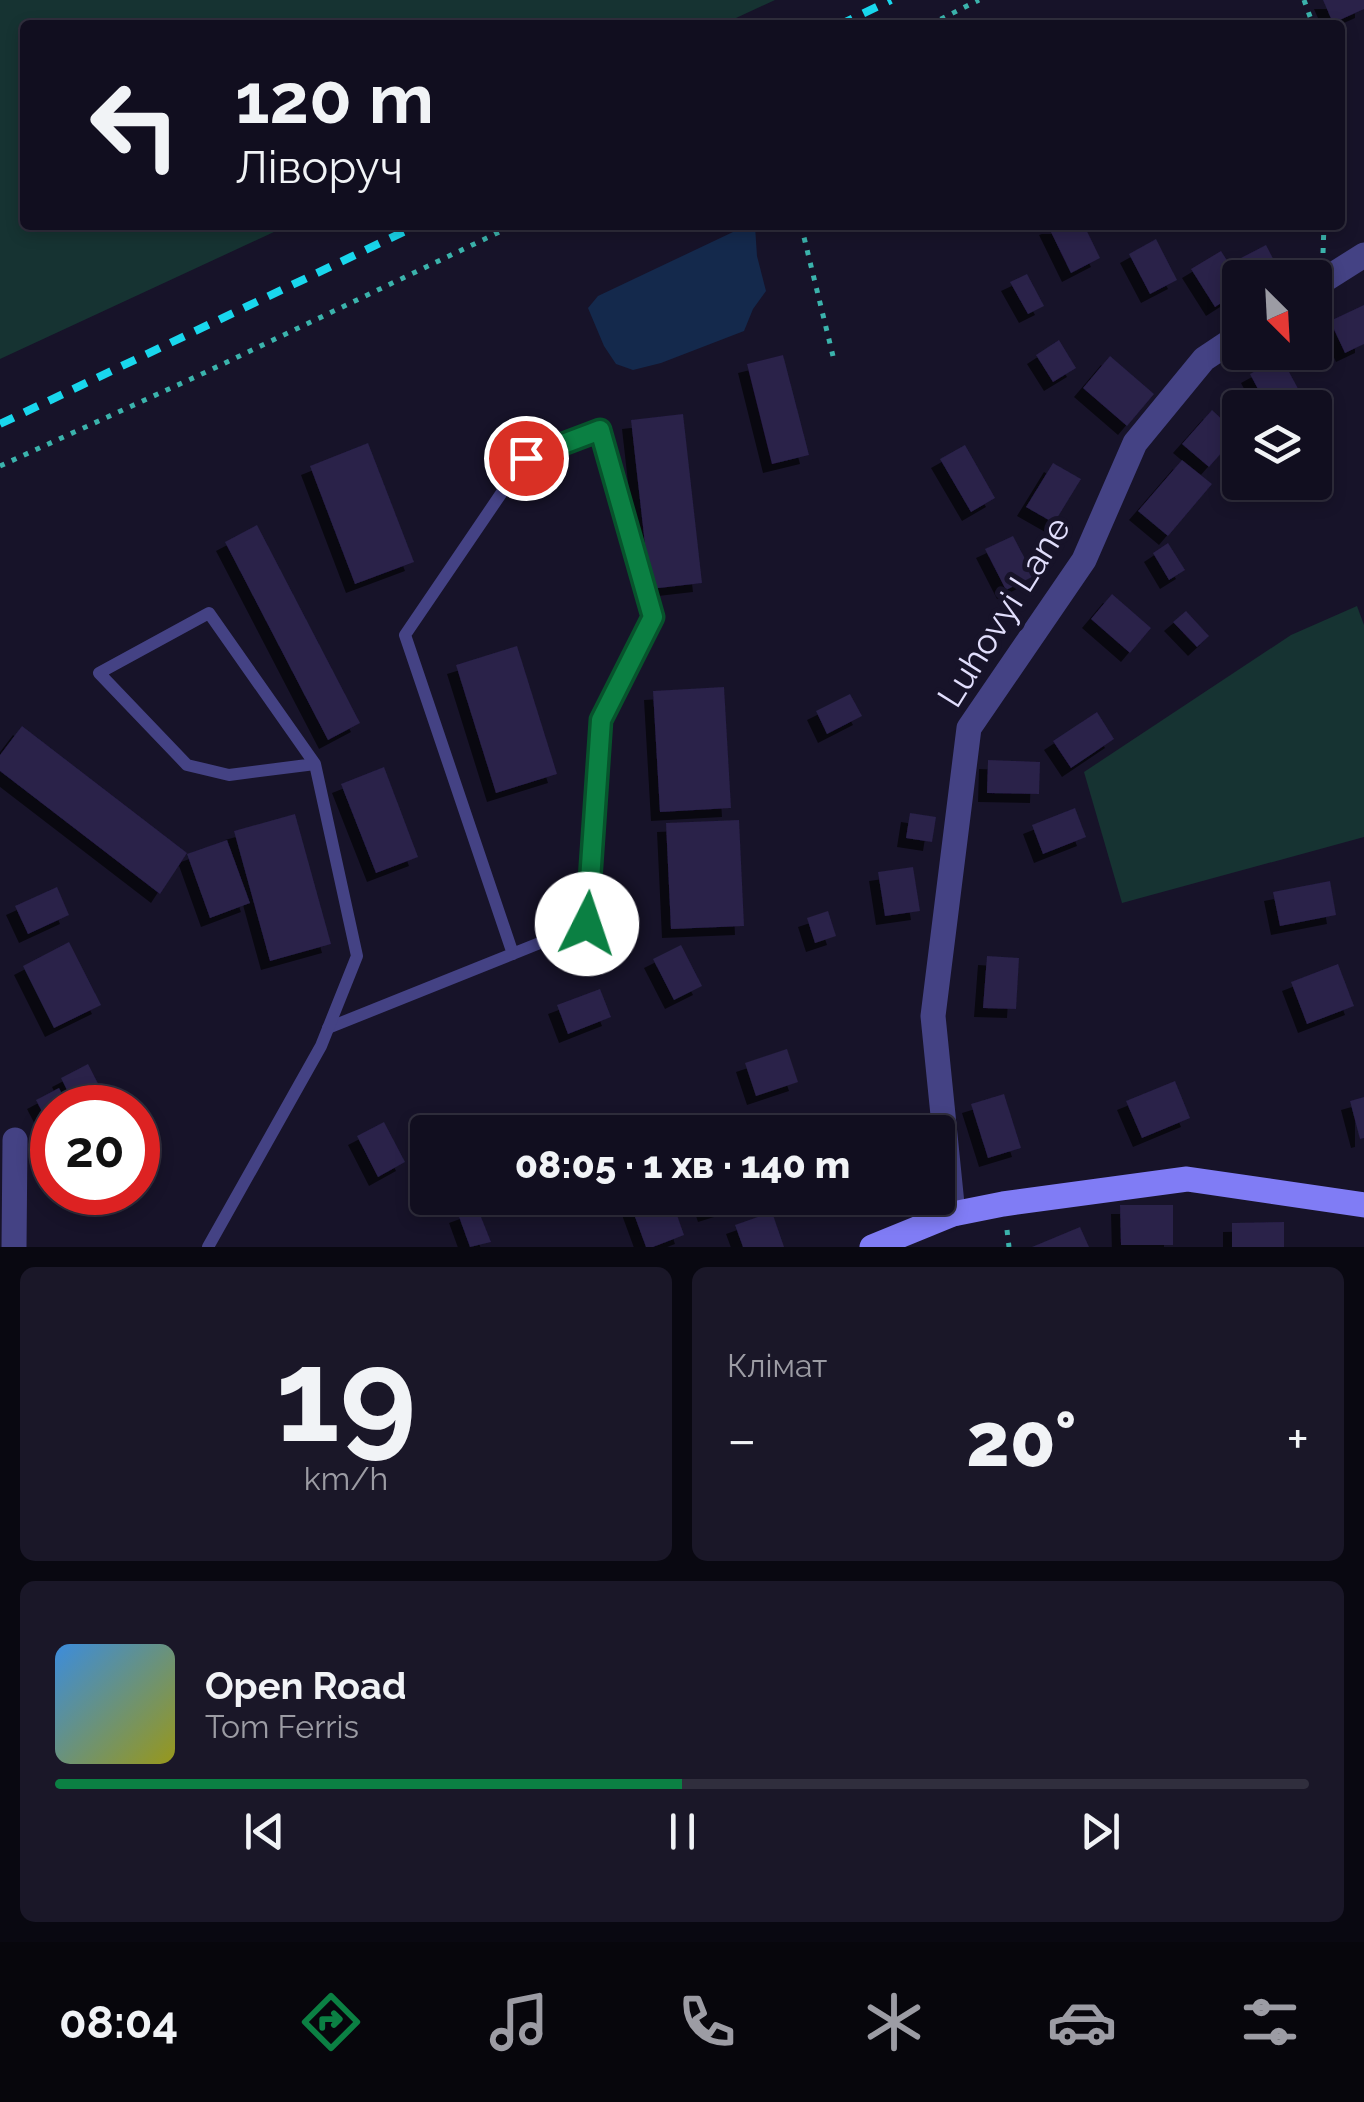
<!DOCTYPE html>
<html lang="uk">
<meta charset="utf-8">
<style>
:root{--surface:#110e1f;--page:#1a1728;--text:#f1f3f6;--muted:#9c9ca4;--line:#302e3d;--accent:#0b8043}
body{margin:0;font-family:Raleway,sans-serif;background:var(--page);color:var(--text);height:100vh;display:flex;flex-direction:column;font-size:38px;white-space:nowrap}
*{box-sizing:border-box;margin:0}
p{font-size:32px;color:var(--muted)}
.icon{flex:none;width:55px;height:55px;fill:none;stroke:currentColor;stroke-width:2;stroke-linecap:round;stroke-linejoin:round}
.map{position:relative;height:1247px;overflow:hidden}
.drawer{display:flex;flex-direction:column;gap:20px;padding:20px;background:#090811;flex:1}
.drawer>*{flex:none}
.guide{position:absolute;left:20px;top:20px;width:1325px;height:210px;border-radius:10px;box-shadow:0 5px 15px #0003,0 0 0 2px var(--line);background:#110e1f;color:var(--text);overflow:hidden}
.needle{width:65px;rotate:156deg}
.fabs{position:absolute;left:1222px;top:260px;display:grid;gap:20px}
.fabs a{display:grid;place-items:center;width:110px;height:110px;border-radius:10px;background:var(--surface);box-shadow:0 5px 15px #0003,0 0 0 2px var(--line);font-size:50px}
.speed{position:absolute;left:30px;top:1085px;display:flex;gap:20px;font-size:50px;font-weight:700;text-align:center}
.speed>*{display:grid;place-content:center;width:130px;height:130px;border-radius:50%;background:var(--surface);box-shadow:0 5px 15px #0003,0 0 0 2px var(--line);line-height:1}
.speed .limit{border:15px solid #d22;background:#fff;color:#111}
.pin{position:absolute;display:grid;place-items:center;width:85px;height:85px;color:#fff;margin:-42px;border:5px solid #fff;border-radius:50%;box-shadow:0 2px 10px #0007}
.me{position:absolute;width:110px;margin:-55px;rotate:4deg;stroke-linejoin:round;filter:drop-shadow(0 0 8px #0008)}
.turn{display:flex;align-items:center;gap:35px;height:210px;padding:0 50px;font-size:45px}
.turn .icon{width:130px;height:130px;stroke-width:2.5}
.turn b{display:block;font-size:70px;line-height:85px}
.big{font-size:75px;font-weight:800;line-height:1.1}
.drawer .tile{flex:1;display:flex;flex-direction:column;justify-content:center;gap:15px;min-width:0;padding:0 35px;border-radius:15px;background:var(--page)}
.drawer .dial{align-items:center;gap:0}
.dial b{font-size:130px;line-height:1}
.song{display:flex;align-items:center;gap:30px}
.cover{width:120px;height:120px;border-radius:15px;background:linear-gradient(135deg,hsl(210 70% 55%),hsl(60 70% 35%))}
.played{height:10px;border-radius:5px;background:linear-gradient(90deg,var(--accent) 50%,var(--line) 50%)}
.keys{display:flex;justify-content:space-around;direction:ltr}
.heat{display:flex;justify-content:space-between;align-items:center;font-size:55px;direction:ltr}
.drawer .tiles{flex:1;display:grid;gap:20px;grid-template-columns:1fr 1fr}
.tile:last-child{grid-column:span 2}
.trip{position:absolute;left:410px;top:1115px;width:545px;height:100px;border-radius:10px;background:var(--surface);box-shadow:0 5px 15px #0003,0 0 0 2px var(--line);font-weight:800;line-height:100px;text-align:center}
.menu{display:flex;height:160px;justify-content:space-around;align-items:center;background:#07060c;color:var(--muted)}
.menu .icon{width:70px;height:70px}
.menu .selected{color:var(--accent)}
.menu b{font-size:45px;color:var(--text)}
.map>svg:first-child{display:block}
.green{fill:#163332}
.water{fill:#14294c}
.building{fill:#292049;filter:url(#shadow)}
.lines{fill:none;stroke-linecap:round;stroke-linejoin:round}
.path{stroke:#3bb3ac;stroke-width:5;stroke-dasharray:5 8;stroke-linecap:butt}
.lane{stroke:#444284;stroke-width:12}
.street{stroke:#444284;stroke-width:25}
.secondary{stroke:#807cf5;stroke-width:25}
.rail{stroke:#19d7ed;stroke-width:8;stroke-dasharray:15 12;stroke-linecap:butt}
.route-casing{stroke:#07532c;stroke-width:25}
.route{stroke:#0b8043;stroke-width:18}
.labels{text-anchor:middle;stroke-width:10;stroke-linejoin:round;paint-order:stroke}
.street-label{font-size:35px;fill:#e1defc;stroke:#171329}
</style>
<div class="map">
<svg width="1364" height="1247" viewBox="0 0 1364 1247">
<defs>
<filter id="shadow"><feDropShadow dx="-9" dy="9" stdDeviation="0" flood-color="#0009"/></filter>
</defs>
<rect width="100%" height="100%" fill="#171329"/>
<g class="green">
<path d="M0,0h775l-54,25h-696v200h264l-289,134z"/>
<path d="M1357,606l7,19v212l-242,66 -38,-131 207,-137z"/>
</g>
<path class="water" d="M755,226l2,30 9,35 -13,18 -9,22 -83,32 -28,7 -17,-6 -12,-18 -16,-38 10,-12 135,-64z"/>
<g class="building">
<path d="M1323,0h41v9l-31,14z"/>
<path d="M1051,225h33l16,33 -29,15 -23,-47z"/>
<path d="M1156,239l21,41 -27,14 -21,-40z"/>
<path d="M1266,245l17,33h-35l-9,-19z"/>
<path d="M1221,251l19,30v10l-25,16 -24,-38z"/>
<path d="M1027,274l17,32 -16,8 -18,-32z"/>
<path d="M1364,305v39l-19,9 -15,-32z"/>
<path d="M1059,340l17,28 -23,14 -17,-27z"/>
<path d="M783,355l26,100 -37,9 -25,-100z"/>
<path d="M1110,356l44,38 -27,32 -44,-38z"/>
<path d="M1281,357l21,39 -21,12h-13l-18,-34z"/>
<path d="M1212,410l26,24 -29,33 -27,-23z"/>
<path d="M683,414l19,169 -52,6 -19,-169z"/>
<path d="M368,443l46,119 -59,22 -45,-118z"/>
<path d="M965,445l30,53 -24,14 -31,-53z"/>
<path d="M1182,460l30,24 -44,52 -30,-25z"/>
<path d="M1053,463l28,16 -27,44 -28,-16z"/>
<path d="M257,525l103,198 -32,17 -103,-198z"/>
<path d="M1013,536l21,40 -28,14 -21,-41z"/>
<path d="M1168,543l17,27 -16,10 -16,-27z"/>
<path d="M1112,594l39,34 -21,25 -39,-34z"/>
<path d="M1186,611l23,25 -12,11 -24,-25z"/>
<path d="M517,646l40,128 -61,19 -40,-128z"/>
<path d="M724,687l7,121 -71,4 -7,-121z"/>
<path d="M850,694l12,22 -35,18 -11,-23z"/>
<path d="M1097,712l17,27 -43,29 -18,-27z"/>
<path d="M22,726l165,127 -27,41 -160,-123v-16z"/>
<path d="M988,760l52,2 -1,32 -52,-1z"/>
<path d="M384,767l34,90 -42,16 -35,-89z"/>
<path d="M1075,808l11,29 -43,17 -11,-29z"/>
<path d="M910,813l26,4 -4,25 -26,-4z"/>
<path d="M295,814l36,130 -61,17 -36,-130z"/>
<path d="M739,820l5,106 -73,3 -5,-106z"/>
<path d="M227,840l23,63 -40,15 -23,-64z"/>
<path d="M913,867l7,44 -35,5 -7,-44z"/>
<path d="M1330,881l6,34 -56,11 -7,-34z"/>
<path d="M57,887l12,28 -41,19 -13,-28z"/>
<path d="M828,911l8,25 -21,7 -8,-25z"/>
<path d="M69,942l32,63 -47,23 -31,-62z"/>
<path d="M681,945l21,41 -28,14 -21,-41z"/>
<path d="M987,956l32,2 -3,51 -33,-1z"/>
<path d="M1338,964l16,42 -47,18 -16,-42z"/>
<path d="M600,989l11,28 -43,17 -11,-29z"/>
<path d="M787,1049l11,33 -42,14 -11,-33z"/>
<path d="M88,1064l21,41 -5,3h-28l-15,-30z"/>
<path d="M1175,1081l15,37 -48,20 -16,-37z"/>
<path d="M59,1088l10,20h-17v23l-16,-31z"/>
<path d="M1004,1094l17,54 -33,10 -17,-54z"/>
<path d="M1364,1097v41l-4,1 -10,-38z"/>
<path d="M787,1119l5,13h-41z"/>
<path d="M875,1120l3,12h-42v-1z"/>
<path d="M384,1122l21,40 -27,15 -21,-41z"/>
<path d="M138,1132l15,28 -15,8z"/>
<path d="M654,1198h17l13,37 -31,12h-7l-15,-41z"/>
<path d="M702,1198h32l2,6 -29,9z"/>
<path d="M1120,1205h53v40h-52z"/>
<path d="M477,1207l14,35 -21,5 -12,-33z"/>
<path d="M772,1212l12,35h-41l-8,-22z"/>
<path d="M1284,1222v25h-52v-24z"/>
<path d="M1080,1227l9,20h-57z"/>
</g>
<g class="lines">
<g class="path">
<path d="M1304,0l9,25"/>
<path d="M929,25l50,-25"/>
<path d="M801,225l32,131"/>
<path d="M1323,253l1,-28"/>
<path d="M0,466l204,-93 310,-148"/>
<path d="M1007,1230l2,17"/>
</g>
<g class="lane">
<path d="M328,1028l259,-104 14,-204 52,-103 -53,-188 -74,28 -121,178 108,319"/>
<path d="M208,1247l113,-201 36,-90 -42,-192 -106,-151 -110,60 88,92 42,10 86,-11"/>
</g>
<g class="street">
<path d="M1315,286l49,-31"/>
<path d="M953,1214l-20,-198 36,-288 115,-168 51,-117 69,-84 36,-24"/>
<path d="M14,1247l1,-107"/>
</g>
<path class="secondary" d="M872,1247l81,-33 50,-10 184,-25 177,26"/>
<g class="rail">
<path d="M839,25l52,-25"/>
<path d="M0,424l418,-199"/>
</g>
</g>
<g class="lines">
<g class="route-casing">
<path id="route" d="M526,458l74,-28 53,187 -52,103 -14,204"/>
</g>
<use href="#route" class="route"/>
</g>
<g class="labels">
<g class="street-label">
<text transform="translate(1004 612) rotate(-58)" y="12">Luhovyi Lane</text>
</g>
</g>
</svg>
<div class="fabs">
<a><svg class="needle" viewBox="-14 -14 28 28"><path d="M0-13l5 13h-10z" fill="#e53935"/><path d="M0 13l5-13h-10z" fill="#9c9ca4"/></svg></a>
<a><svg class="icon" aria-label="layers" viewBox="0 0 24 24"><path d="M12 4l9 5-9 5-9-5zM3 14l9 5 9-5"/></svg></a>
</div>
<div class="speed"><div class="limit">20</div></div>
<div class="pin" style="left:526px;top:458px;background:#d93025"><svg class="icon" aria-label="arrive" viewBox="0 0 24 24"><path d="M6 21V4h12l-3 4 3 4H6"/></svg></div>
<svg class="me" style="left:587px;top:924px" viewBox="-20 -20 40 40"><circle r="19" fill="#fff"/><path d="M0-13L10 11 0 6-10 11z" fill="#0b8043"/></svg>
<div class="trip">08:05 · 1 хв · 140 m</div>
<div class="guide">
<div class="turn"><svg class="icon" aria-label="left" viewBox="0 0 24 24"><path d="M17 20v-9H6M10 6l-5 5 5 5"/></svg><div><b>120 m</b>Ліворуч</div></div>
</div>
</div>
<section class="drawer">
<div class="tiles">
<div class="tile dial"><b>19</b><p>km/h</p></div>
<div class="tile"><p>Клімат</p>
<div class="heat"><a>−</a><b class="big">20°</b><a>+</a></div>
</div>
<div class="tile">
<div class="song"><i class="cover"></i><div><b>Open Road</b><p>Tom Ferris</p></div></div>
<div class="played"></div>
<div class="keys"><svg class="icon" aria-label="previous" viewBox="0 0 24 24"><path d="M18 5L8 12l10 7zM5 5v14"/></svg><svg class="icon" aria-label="pause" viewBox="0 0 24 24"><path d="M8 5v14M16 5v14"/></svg><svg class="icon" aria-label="next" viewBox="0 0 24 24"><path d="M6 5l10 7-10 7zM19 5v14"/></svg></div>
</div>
</div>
</section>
<nav class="menu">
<b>08:04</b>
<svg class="icon selected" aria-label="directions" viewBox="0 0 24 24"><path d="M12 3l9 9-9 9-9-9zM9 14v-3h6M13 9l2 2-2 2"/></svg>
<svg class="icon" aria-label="music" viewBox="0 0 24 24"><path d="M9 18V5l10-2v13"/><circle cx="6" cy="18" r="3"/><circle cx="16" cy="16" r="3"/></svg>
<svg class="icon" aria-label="phone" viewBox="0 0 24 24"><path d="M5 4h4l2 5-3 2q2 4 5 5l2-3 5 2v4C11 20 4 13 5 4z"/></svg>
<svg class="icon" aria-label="climate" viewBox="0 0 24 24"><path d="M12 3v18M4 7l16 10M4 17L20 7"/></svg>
<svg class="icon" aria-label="car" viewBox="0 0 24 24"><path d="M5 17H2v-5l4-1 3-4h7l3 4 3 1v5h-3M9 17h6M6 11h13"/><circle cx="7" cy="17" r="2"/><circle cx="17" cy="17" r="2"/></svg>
<svg class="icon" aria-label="filters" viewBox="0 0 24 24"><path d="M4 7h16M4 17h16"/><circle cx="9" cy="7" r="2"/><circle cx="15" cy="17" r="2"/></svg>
</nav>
